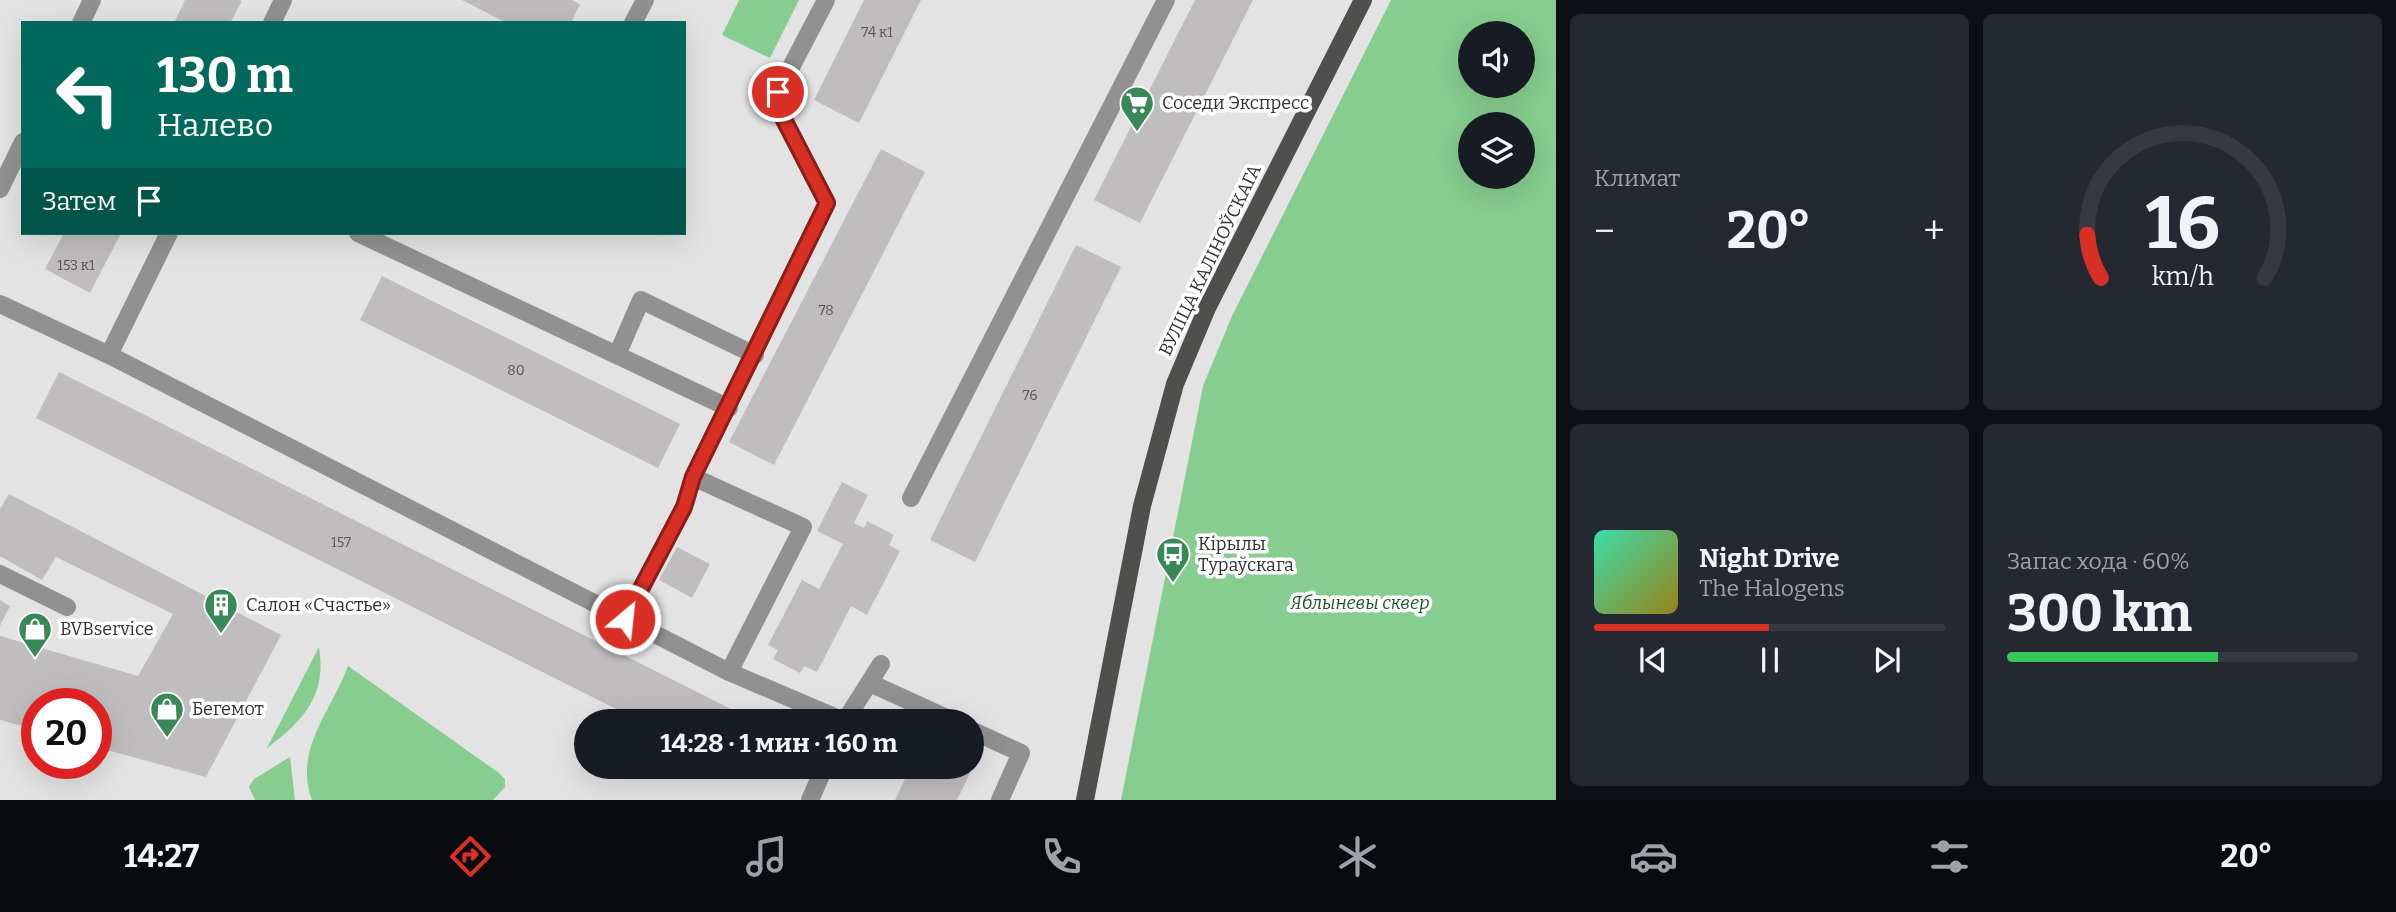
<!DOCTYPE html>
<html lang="ru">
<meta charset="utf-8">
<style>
:root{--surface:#171b24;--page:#242831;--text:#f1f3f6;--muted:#9ea1a6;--line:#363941;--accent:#d93025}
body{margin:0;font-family:Bitter,serif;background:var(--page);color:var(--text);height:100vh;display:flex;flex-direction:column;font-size:26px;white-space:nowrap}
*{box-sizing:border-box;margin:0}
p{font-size:23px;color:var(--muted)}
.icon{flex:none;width:38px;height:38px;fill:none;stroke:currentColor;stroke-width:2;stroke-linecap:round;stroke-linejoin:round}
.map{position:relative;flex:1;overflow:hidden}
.sheet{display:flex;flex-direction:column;gap:14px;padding:14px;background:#0d0f14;width:840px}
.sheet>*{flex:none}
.hud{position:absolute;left:21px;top:21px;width:665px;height:214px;border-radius:0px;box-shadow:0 7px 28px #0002;background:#00695c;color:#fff;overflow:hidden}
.controls{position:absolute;left:1458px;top:21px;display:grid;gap:14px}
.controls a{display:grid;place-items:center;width:77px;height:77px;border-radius:50%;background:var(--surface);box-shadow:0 7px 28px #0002;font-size:35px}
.speed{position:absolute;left:21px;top:688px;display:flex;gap:14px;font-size:35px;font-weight:700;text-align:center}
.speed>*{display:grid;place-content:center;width:91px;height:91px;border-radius:50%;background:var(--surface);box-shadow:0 7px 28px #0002;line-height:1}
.speed .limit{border:10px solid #d22;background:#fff;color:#111}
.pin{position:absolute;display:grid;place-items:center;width:60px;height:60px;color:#fff;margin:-30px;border:4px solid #fff;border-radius:50%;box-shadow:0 2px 7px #0007}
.me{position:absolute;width:77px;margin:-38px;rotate:28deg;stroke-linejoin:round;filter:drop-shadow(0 0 5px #0008)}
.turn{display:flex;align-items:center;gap:24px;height:147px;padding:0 21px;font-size:32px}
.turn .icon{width:91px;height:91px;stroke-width:2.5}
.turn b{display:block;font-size:49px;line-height:60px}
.then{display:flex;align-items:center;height:66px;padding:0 21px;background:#0003;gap:14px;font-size:26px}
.big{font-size:52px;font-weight:700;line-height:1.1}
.sheet .card{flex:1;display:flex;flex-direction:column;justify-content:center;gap:10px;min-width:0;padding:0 24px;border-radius:10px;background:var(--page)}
.sheet .dial{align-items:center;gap:0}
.dial svg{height:182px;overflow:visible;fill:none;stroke:var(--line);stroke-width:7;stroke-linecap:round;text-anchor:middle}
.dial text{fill:var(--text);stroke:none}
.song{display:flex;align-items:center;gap:21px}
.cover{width:84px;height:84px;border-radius:10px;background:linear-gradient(135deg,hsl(160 70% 55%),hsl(50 70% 35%))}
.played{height:7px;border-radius:4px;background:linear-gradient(90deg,var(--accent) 50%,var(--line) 50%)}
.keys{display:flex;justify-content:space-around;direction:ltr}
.heat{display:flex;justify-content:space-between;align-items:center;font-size:38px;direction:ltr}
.charge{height:10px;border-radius:5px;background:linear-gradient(90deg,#34c759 60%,var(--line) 0)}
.sheet .tiles{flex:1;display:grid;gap:14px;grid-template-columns:repeat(2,1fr)}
.trip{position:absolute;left:574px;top:709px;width:410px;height:70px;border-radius:35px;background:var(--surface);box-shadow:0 7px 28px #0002;font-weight:700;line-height:70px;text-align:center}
.tab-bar{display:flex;height:112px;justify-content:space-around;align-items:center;background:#090b0e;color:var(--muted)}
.tab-bar .icon{width:49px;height:49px}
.tab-bar .active{color:var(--accent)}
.tab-bar b{font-size:32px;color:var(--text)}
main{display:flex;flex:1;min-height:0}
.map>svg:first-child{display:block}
.green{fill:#87cd8f;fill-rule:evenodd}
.building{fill:#bfbdbe}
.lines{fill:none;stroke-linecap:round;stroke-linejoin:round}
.minor{stroke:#919191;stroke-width:18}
.major{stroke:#4f4f4e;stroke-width:18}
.route-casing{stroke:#8d1f18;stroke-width:18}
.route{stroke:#d93025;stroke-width:12}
.labels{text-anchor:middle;stroke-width:7;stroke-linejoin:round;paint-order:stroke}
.number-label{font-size:14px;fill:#575657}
.poi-label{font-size:18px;fill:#343435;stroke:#fff;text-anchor:start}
.street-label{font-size:18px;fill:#343435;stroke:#fff}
.park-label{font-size:18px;font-style:italic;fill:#1c5427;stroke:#fff}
</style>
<main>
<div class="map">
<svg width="1556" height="800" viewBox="0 0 1556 800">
<rect width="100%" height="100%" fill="#e3e3e4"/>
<g class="green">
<path d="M739,0h60l-29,58 -48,-23z"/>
<path d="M1391,0h165v800h-435l82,-414 29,-70zM1522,33v53h-52v-53zM1470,124h52v53h-52z"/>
<path d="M319,647c8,48 -15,73 -52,101z"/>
<path d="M348,666l151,107 6,6v8l-12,13h-181c-19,-50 20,-90 36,-134z"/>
<path d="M290,757l5,43h-40l-6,-13 5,-8z"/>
</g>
<g class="building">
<path d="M185,0h55l2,1 -12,22h-56z"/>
<path d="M462,0h110l8,4 -9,19h-64z"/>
<path d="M864,0h57l-62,123 -45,-23z"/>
<path d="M1195,0h58l-113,223 -46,-23z"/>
<path d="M881,149l44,23 -151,293 -45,-23z"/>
<path d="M64,233h57l-31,60 -45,-24z"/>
<path d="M1076,245l45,22 -146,295 -45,-22z"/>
<path d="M382,276l298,148 -22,44 -298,-148z"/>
<path d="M59,372l672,337 -5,12h-86l-604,-303z"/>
<path d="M842,482l26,13 -14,28 10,5 3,-7 27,14 -5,10 11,6 -33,64 -16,-9 -34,66 -13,-6 -4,7 -27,-14 5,-9 -10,-5 34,-65 17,9 24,-45 -26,-13z"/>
<path d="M9,494l272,141 -75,142 -110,-30v-43h-59v26l-37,-10v-84l138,40 35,-62 -117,-57 -14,23 -42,-24v-47z"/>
<path d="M677,547l33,17 -18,34 -33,-18z"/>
<path d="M0,600l10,6 -10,20z"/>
<path d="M971,761l4,2 -18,37h-62l16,-34h60z"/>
</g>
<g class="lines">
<g class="minor">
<path d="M81,23l11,-23"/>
<path d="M272,23l11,-23"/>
<path d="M633,23l12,-23"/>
<path d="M0,189l23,-47"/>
<path d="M358,233l371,175"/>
<path d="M0,304l109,51 620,317 115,49"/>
<path d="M109,355l60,-122"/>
<path d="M617,355l24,-55 114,55"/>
<path d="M693,477l110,50 -74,145"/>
<path d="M911,498l255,-498"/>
<path d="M0,574l67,33"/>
<path d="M625,619l59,-112 9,-30 134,-274 -47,-91 -2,-20 48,-92"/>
<path d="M870,683l83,38"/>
<path d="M845,721l36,-57"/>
<path d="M971,730l50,23 -21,47"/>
<path d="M810,800l15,-34"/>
</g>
<path class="major" d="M1085,800l57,-294 33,-122 32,-76 156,-308"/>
</g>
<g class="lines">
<g class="route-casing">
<path id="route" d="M625,619l59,-112 9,-30 134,-274 -47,-91 -2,-20"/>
</g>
<use href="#route" class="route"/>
</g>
<defs>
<g id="supermarket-pin" transform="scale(1.75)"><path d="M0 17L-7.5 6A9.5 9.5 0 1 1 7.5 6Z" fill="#398858" stroke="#fff"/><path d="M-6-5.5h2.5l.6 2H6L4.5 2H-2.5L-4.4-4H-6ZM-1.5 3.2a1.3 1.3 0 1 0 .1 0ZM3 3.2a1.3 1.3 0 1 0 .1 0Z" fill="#fff"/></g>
<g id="bus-pin" transform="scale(1.75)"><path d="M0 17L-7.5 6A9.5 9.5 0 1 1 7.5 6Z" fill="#398858" stroke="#fff"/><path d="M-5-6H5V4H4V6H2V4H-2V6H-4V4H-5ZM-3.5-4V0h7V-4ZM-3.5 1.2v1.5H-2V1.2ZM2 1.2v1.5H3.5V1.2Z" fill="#fff"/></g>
<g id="building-pin" transform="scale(1.75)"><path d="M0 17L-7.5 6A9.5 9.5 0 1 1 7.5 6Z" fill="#398858" stroke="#fff"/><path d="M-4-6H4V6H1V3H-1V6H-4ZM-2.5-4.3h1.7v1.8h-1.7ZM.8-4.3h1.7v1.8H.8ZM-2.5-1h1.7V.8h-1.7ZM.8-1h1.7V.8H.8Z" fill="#fff"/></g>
<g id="shop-pin" transform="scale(1.75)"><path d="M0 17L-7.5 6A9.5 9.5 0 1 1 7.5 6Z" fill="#398858" stroke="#fff"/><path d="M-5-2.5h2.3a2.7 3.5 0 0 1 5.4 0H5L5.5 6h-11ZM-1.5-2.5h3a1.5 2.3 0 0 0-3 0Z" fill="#fff"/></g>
</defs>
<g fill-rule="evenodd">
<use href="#supermarket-pin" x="1137" y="103"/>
<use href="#bus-pin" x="1173" y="554"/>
<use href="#building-pin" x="221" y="605"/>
<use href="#shop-pin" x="35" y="629"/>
<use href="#shop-pin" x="167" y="709"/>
</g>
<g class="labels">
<g class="number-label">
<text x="877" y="37">74 к1</text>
<text x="76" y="270">153 к1</text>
<text x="826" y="315">78</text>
<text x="516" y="375">80</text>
<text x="1030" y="400">76</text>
<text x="341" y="547">157</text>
</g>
<g class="poi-label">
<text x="1162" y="109">Соседи Экспресс</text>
<text x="1198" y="550">Кірылы<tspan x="1198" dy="21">Тураўскага</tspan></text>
<text x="246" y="611">Салон «Счастье»</text>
<text x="60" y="635">BVBservice</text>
<text x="192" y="715">Бегемот</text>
</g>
<g class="street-label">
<text transform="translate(1210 260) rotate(-64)" y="6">ВУЛІЦА КАЛІНОЎСКАГА</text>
</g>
<g class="park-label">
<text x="1360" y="609">Яблыневы сквер</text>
</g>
</g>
</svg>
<div class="controls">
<a><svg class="icon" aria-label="sound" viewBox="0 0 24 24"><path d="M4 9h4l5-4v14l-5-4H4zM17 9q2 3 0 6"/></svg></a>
<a><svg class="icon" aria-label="layers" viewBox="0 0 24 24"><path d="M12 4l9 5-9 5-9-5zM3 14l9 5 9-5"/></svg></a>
</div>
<div class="speed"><div class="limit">20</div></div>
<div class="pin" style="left:778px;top:92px;background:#d93025"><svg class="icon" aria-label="arrive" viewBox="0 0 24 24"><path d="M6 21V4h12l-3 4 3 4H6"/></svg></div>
<svg class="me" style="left:625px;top:619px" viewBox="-20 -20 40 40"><circle r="17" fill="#d93025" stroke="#fff" stroke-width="3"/><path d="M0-11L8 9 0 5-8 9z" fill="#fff"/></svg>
<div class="trip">14:28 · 1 мин · 160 m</div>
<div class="hud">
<div class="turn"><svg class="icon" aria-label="left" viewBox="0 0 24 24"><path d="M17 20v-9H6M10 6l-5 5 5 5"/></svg><div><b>130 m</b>Налево</div></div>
<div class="then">Затем<svg class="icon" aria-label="arrive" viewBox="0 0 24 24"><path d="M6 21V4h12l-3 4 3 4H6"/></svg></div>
</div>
</div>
<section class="sheet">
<div class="tiles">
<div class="card"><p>Климат</p>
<div class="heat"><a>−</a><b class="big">20°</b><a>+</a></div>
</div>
<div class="card dial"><svg viewBox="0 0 100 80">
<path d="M14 69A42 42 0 1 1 86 69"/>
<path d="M14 69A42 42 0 0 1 8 50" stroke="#d93025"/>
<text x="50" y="56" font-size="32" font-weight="700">16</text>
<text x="50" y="72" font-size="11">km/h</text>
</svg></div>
<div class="card">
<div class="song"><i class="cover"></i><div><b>Night Drive</b><p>The Halogens</p></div></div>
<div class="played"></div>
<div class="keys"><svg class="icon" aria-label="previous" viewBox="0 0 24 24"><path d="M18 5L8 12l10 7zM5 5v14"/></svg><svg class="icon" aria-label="pause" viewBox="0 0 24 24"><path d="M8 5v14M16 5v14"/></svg><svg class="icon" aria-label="next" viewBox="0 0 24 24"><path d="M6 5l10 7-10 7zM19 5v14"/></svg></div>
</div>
<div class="card"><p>Запас хода · 60%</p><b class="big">300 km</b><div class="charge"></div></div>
</div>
</section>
</main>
<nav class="tab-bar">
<b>14:27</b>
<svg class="icon active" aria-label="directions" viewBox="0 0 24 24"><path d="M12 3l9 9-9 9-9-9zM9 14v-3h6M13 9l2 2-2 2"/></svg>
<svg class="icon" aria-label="music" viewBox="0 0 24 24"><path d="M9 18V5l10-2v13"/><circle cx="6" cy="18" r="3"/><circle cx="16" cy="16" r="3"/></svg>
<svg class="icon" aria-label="phone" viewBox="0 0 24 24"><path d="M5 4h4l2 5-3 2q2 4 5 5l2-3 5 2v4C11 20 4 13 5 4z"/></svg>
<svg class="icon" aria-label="climate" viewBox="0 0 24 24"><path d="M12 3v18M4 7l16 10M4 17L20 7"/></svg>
<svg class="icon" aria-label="car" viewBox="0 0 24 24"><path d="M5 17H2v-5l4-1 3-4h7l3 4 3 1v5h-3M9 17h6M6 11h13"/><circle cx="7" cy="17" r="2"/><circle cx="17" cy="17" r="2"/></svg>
<svg class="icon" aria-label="filters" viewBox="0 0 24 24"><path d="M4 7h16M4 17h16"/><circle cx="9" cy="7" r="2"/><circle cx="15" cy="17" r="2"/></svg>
<b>20°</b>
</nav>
